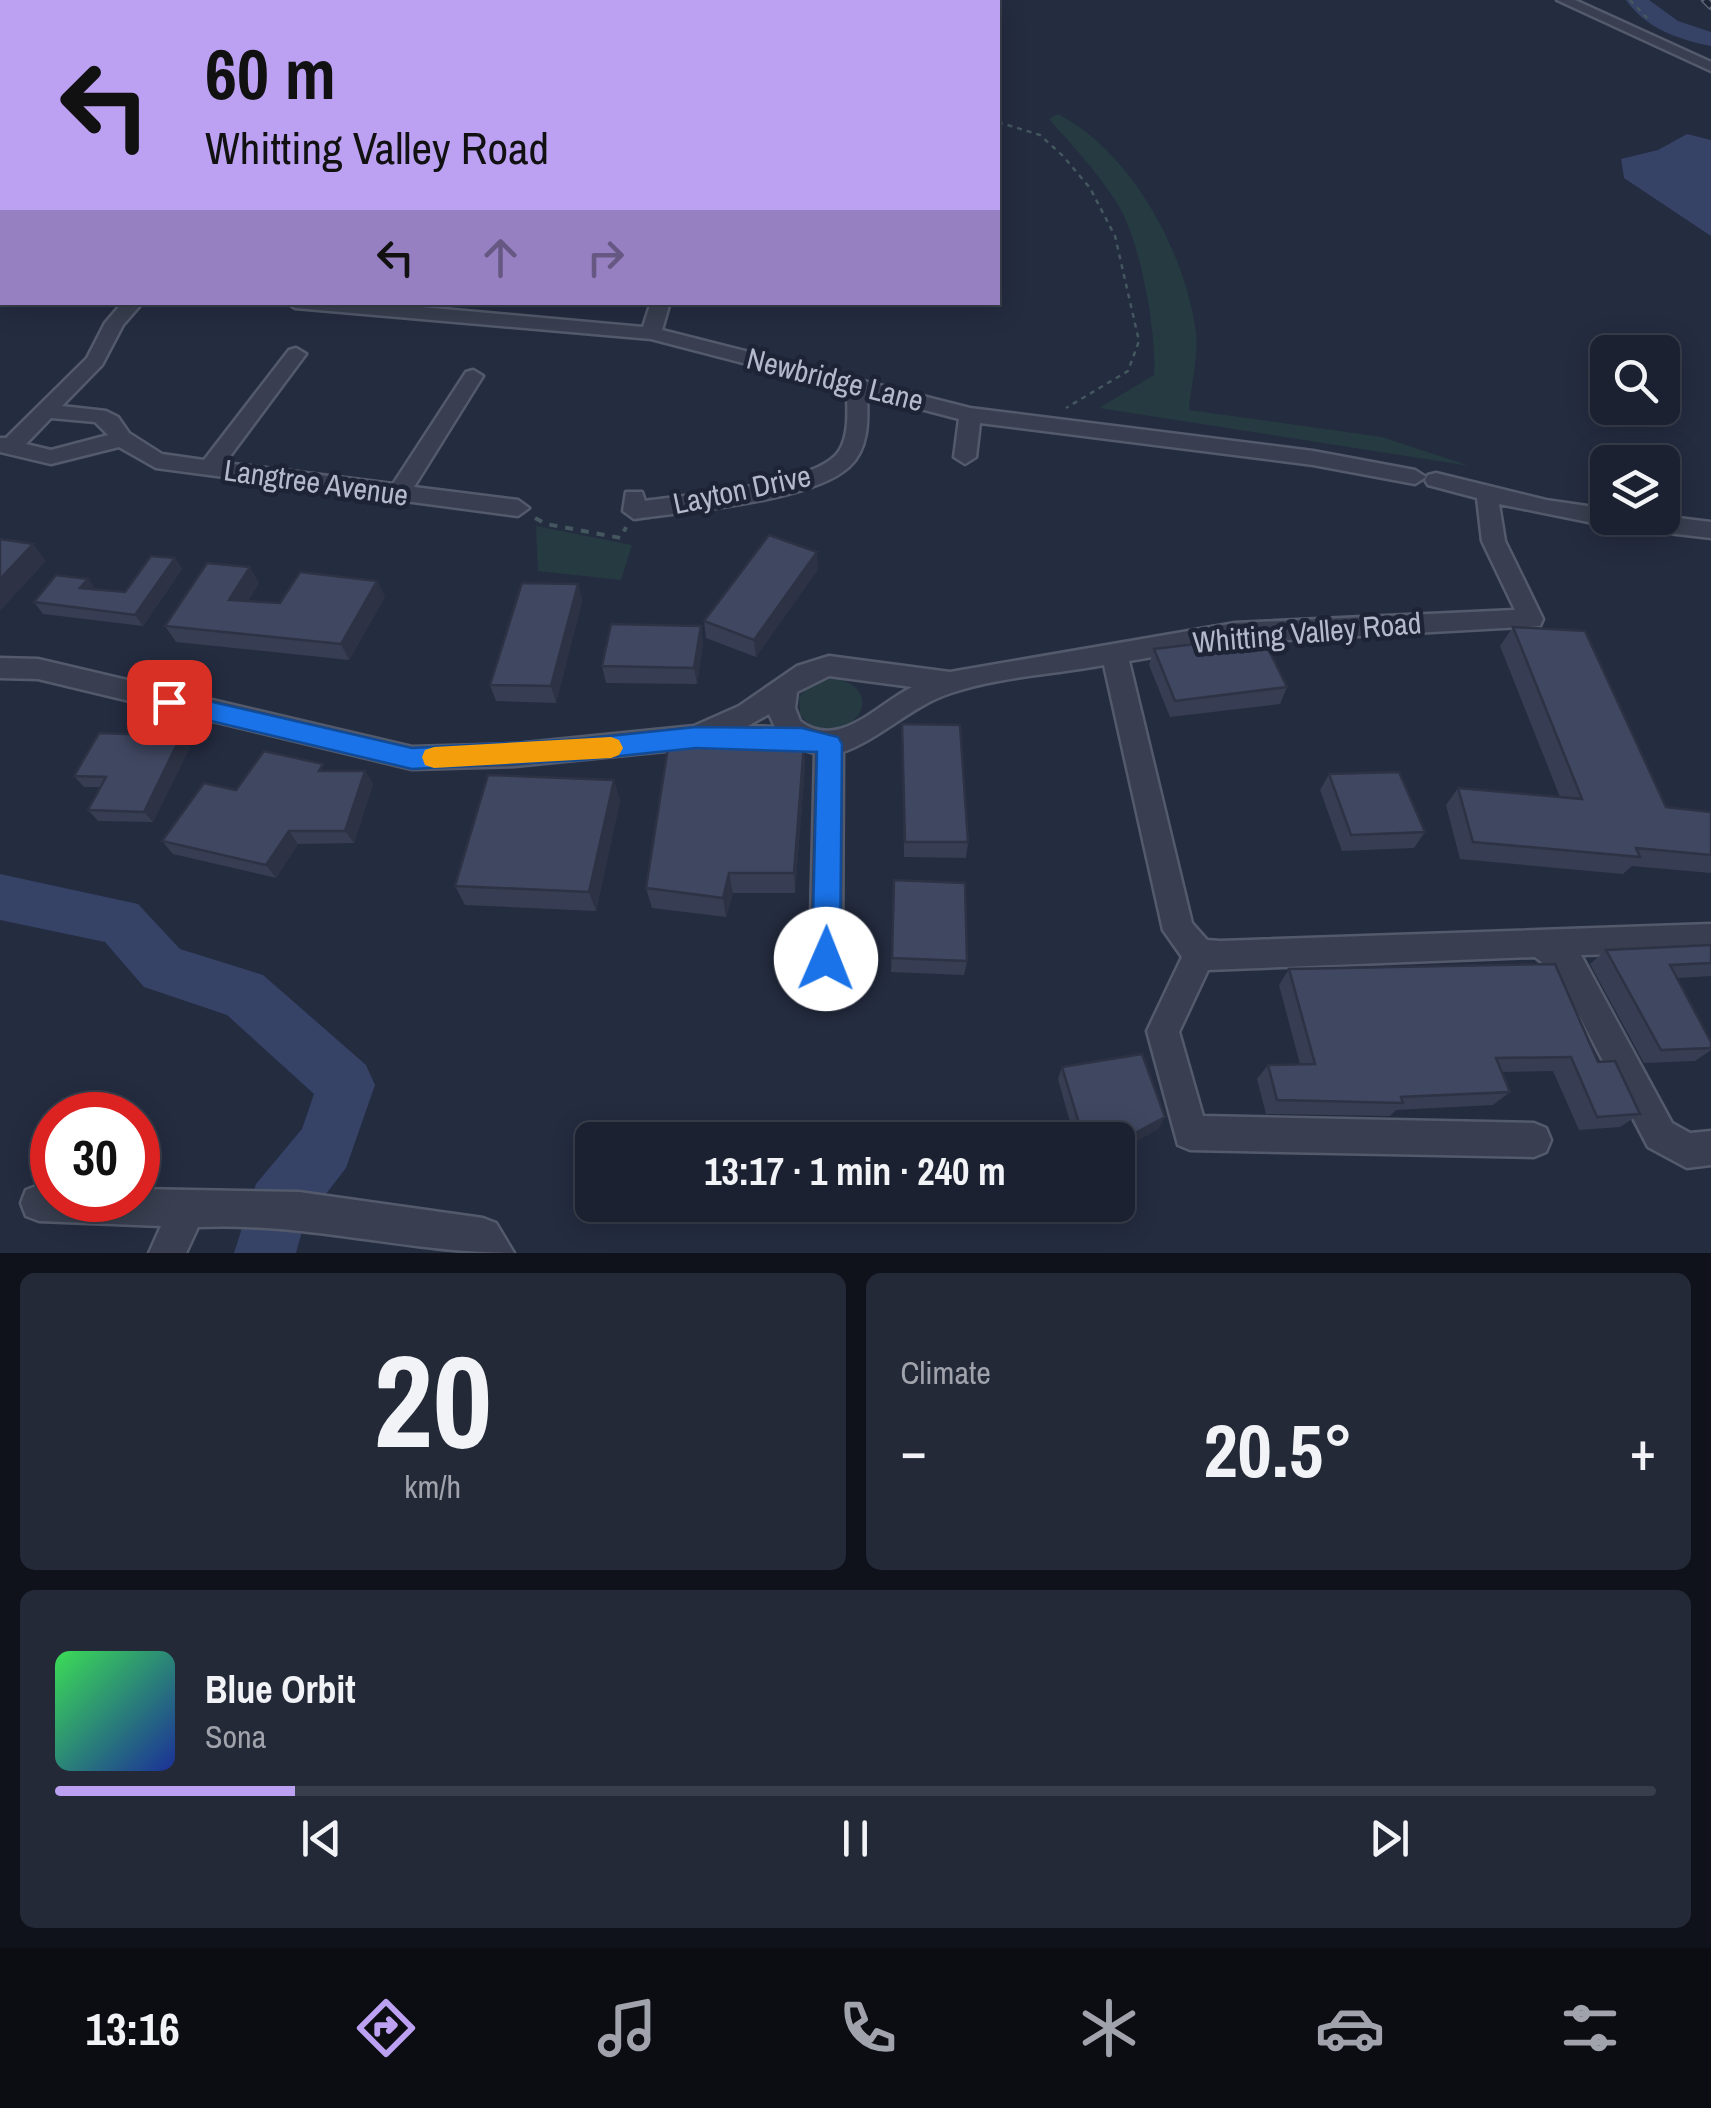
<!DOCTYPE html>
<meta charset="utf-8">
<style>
:root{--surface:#1b2130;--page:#242938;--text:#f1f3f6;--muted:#a0a3ab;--line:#393e4c;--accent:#bca0f2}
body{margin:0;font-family:"Archivo Narrow",sans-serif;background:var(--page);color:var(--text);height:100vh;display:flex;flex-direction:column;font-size:38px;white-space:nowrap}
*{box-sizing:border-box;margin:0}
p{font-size:32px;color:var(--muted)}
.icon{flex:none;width:55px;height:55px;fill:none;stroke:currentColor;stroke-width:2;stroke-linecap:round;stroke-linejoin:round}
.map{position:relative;height:1253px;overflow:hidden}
.panel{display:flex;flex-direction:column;gap:20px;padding:20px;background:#0f121a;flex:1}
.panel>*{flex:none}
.guide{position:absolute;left:0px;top:0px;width:1000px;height:305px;box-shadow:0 5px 25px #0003,0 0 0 2px var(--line);background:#bca0f2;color:#111;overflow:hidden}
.buttons{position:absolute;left:1590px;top:335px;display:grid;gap:20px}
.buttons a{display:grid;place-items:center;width:90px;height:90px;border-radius:15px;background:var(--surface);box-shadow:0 5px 25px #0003,0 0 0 2px var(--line);font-size:50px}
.speed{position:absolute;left:30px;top:1092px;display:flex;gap:20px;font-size:50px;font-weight:700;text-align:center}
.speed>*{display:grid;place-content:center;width:130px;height:130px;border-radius:50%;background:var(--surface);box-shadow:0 5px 25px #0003,0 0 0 2px var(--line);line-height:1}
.speed .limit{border:15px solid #d22;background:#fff;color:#111}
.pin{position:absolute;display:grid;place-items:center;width:85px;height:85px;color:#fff;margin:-42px;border-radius:20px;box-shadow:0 5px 15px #0006}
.me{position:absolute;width:110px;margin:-55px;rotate:1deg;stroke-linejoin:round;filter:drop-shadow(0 0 8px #0008)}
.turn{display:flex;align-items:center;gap:35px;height:210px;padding:0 40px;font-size:45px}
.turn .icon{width:130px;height:130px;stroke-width:2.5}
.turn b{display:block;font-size:70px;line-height:85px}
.lanes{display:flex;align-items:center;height:95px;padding:0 40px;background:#0003;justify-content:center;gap:50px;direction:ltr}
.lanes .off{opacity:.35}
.big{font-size:75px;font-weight:700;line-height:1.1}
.panel .widget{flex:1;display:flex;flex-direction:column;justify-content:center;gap:15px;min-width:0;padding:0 35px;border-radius:15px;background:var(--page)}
.panel .dial{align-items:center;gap:0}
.dial b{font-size:130px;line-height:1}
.song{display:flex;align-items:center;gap:30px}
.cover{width:120px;height:120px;border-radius:15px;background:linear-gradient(135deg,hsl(130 70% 55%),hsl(230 70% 35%))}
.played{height:10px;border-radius:5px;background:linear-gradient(90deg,var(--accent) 15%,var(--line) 15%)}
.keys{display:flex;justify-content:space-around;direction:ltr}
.heat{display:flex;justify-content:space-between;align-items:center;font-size:55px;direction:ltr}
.panel .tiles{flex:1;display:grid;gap:20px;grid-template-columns:1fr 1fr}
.widget:last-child{grid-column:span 2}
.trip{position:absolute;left:575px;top:1122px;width:560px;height:100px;border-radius:15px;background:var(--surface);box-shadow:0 5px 25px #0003,0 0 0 2px var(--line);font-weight:700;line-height:100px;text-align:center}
.dock{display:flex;height:160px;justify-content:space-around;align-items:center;background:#0b0d13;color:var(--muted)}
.dock .icon{width:70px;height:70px}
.dock .active{color:var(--accent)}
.dock b{font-size:45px;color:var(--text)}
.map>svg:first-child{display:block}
.green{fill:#263a41}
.water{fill:#364266}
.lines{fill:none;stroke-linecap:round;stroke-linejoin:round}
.river{fill:#364266;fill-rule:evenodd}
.minor-casing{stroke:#535a6b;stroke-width:5}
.path-far1{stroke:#44575e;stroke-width:2.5;stroke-dasharray:5 5;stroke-linecap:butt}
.path{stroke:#44575e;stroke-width:4;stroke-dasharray:8 8;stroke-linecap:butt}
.minor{fill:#393f50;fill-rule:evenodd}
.rail-casing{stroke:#5a6277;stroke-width:8}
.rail{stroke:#1d2435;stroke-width:5;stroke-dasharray:14;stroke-linecap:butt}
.wall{fill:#373e53}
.shaded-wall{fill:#2d3244}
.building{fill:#404861;stroke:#2d3244;stroke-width:2.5}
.route{fill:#1a73e8;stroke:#114b97;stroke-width:2.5}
.slow{fill:#f59e0b}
.labels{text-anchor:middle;stroke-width:9;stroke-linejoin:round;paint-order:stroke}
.street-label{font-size:30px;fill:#b5bacb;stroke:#1d2435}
</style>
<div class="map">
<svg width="1711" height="1253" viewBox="0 0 1711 1253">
<rect width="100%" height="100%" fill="#242c40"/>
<g class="green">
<path d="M1058,114c72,37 125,134 137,212 5,27 -4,57 -6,84l193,27 88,29 -371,-58 55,-33c3,-42 -14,-136 -37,-172 -19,-30 -44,-57 -68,-84z"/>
<path d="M536,526l96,19 -11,35 -83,-9z"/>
<path d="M834,678c65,14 3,82 -34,37l-1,-18 14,-15z"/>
</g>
<path class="water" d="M1687,134l24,6v96l-87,-58 -3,-19 37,-9z"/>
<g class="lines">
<g class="river">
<path d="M1626,0h23l29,21 33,11v14c-34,-7 -64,-17 -85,-46z"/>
<path d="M0,874l138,30 42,45 83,26 103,90 9,20 -29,83 -41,53 -9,32h-62l22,-69 46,-55 12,-35 -87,-79 -83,-28 -39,-45 -105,-22z"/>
</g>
<g class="minor-casing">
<g id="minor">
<path d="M689,0h15l2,2h-15z"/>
<path d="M818,0h16l2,2h-16z"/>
<path d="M842,0h16l2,2h-16z"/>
<path d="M1557,0h18l136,62v9z"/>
<path d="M2,153v10l-2,1v-10z"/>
<path d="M123,302h20l-20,23 -21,40 -40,41 44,5 12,6 11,16 33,21 42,6 85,-110 7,-2 10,6 -81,109 168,21 73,-112 7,-2 10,6 -69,111 104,13 11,8 -11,8 -362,-48 -37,-21 -68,17 -51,-12v-14h6l81,-80 18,-35zM51,418l44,4 13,13 -57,15 -25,-6z"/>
<path d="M286,302h80l277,25 8,-25h19l-8,28 308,78 343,43 102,19 11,7 -11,7 -102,-19 -333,-42 -4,34 -11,7 -11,-7 5,-38 -92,-24c1,25 2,54 -18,72 -38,35 -163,44 -215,52l-11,-8 3,-19h16l3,9c41,-6 172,-16 194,-50 11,-17 8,-42 8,-61l-196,-51 -356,-31z"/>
<path d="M1436,473l110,27 62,9v9l54,-2 49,6v16l-103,-12 -109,-22 6,37 38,78 -3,7 -305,17 -106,18 63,262 15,17 13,1 491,-17v28l-130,3 91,168 18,10 21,-2v34l-24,3 -39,-21 -90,-172 -23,-18 -327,13 -29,62 24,84 331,7 12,5 5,12 -5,12 -12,5 -344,-7 -12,-5 -31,-114 35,-74 -19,-27 -59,-265c-48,9 -107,12 -153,28 -40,13 -69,45 -108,59l-1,207 -5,10 -11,5 -11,-5 -5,-10 5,-206 -14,-4 -105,-1 -181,18 -103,3 -374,-90 -38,-1v-20l38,1 374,88 103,-3 179,-18 45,-20 58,-40 32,-10 121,16 285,-49 280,-13 -33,-69 -5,-43 -49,-13 -3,-5 3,-5zM829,676l83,11c-35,17 -73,64 -112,34l-5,-13 2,-16zM769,714l6,13 -27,-1z"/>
<path d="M39,1185l13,1v14h86v-11l161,3 184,26 13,5 18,30c-106,0 -206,-31 -316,-26l-12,26h-37l12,-27 -122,-5 -13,-5 -5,-13 5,-13z"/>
</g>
</g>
<g class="path-far1">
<path d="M1630,0l18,19"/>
<path d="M998,122l42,13 23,21 27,32 25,48 24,105 -11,30 -62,37"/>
</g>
<path class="path" d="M535,518l11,6 75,14 5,-11"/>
<use href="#minor" class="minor"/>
<g class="rail-casing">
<path id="rail" d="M1705,0l6,6"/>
</g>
<use href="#rail" class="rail"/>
</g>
<g class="wall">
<path d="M175,558l7,11 -39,57 -100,-12 -9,-12 54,-23 8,11 29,2z"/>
<path d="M818,569l-62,88 -50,-19 -2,-17z"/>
<path d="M377,581l8,16 -36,63 -173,-18 -11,-16 94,-43 -11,18 32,2z"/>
<path d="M578,584l4,17 -26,102 -60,-2 -6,-16z"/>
<path d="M701,626l2,16 -6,42 -91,-1 -4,-17z"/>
<path d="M1513,627l153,180 45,5v61l-79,-7 -9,8 -163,-15 -14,-54 12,-17 102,9 -60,-151z"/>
<path d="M1154,649l133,38 -7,17 -110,13 -21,-52z"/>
<path d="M902,724l66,118 -2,16 -62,-1z"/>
<path d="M804,744l1,21 -10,128h-62l-7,24 -74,-9 -6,-20z"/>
<path d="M190,747l-37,75 -55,-1 -10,-11 12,-23h-16l-10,-11z"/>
<path d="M327,771h38l8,13 -19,59 -56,1 -22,34 -103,-24 -11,-13 74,-51z"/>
<path d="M1329,774l96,58 -11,16 -72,3 -22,-61z"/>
<path d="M614,780l6,21 -24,110 -131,-6 -10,-19z"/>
<path d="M894,880l73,81 -3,14 -73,-3z"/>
<path d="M1711,945v31l-34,2 34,64v8l-16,11 -51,2 -54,-99 16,-14z"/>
<path d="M1289,969l309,93 42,52 -20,13 -41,3 -26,-59 -51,1 8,20 -17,13 -97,5 -6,6 -124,-2 -9,-35 11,-14 32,-1 -21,-79z"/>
<path d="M1062,1067l103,50 -7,12 -40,22v-11h-43l-17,-61z"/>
</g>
<g class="shaded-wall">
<path d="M33,544l13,17 -46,50v-32z"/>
<path d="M817,552l1,17 -62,88 -2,-17z"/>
<path d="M175,558l7,11 -39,57 -8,-11z"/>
<path d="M250,567l9,16 -20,33 -10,-16z"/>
<path d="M88,579l8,11 -16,-2z"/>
<path d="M377,581l8,16 -36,63 -8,-16z"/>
<path d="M578,584l4,17 -26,102 -5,-17z"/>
<path d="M701,626l2,16 -6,42 -3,-16z"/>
<path d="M181,736l9,11 -37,75 -9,-10z"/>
<path d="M804,744l1,21 -10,128 -1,-20z"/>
<path d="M365,771l8,13 -19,59 -9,-12z"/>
<path d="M614,780l6,21 -24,110 -7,-19z"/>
<path d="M289,831l9,13 -22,34 -10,-13z"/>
<path d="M729,873l4,20 -7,24 -3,-19z"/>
<path d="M1165,1117l-7,12 -40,22 4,-11z"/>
</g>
<g class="building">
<path d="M769,535l48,17 -63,88 -50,-19z"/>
<path d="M0,539l33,5 -33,35z"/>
<path d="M151,556l24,2 -40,57 -101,-13 22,-27 32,4 -8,9 45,4z"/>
<path d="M207,563l43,4 -21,33 51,3 20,-31 77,9 -36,63 -176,-18z"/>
<path d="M522,583l56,1 -27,102 -61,-1z"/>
<path d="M611,624l90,2 -7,42 -92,-2z"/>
<path d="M1513,627l72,4 81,176 45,5v43l-75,-7 4,9 -167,-15 -15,-54 124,11z"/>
<path d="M1262,636l25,51 -112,14 -21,-52z"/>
<path d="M902,724l58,1 8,117h-63z"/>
<path d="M99,733l82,3 -37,76 -56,-2 18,-33 -32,-1z"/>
<path d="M669,741l135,3 -10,129h-65l-6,25 -77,-10z"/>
<path d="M264,751l59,13 -4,7h46l-20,60h-56l-23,34 -104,-24 42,-58 32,7z"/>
<path d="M1399,772l26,60 -74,3 -22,-61z"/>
<path d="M488,775l126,5 -25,112 -134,-6z"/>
<path d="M894,880l71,3 2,78 -75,-3z"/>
<path d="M1711,945v18l-41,2 41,77v6l-50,2 -55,-100z"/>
<path d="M1555,964l43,98 17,-1 25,53 -43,3 -26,-60 -75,1 14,34 -109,5 2,6 -126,-3 -9,-35 47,-1 -26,-95z"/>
<path d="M1142,1054l23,63 -43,23h-38l-22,-73z"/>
</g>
<path class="route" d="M169,692l243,56 169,-9 115,-12 106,1 36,9 4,7 -2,215 -4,10 -10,4 -10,-4 -4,-10 5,-207 -121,-4 -115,12 -169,9 -251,-60 -4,-7 4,-7z"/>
<path class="slow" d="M611,737l8,3 4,8 -4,7 -8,3 -177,10 -9,-3 -3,-8 3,-7 9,-3z"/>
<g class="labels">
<g class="street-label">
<text transform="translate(835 380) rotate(14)" y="10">Newbridge Lane</text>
<text transform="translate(316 483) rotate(8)" y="10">Langtree Avenue</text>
<text transform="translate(742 490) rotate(-12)" y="10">Layton Drive</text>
<text transform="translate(1307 633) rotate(-5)" y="10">Whitting Valley Road</text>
</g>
</g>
</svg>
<div class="buttons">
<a><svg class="icon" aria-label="search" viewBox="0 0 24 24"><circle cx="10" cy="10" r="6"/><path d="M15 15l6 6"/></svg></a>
<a><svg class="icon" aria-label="layers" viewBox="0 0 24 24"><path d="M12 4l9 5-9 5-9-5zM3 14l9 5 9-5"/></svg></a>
</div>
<div class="speed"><div class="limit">30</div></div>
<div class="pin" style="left:169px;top:702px;background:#d93025"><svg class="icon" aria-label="arrive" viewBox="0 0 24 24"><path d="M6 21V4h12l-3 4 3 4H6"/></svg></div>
<svg class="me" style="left:826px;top:959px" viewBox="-20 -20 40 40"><circle r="19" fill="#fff"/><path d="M0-13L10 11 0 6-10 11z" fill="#1a73e8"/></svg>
<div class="trip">13:17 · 1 min · 240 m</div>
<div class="guide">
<div class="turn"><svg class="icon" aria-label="left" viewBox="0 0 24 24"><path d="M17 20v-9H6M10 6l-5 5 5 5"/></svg><div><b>60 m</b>Whitting Valley Road</div></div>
<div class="lanes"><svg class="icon" aria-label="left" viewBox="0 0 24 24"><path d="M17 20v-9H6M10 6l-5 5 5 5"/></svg><svg class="icon off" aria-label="ahead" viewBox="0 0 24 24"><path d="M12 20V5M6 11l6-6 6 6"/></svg><svg class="icon off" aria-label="right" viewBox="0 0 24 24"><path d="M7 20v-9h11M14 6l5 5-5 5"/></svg></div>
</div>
</div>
<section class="panel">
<div class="tiles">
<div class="widget dial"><b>20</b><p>km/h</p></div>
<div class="widget"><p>Climate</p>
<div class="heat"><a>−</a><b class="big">20.5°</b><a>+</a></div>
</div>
<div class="widget">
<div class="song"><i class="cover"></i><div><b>Blue Orbit</b><p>Sona</p></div></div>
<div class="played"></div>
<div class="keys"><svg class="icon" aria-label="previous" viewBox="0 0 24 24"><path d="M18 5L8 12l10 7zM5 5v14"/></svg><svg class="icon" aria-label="pause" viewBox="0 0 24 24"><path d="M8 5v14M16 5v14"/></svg><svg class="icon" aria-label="next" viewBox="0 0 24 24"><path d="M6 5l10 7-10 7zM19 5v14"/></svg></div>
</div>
</div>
</section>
<nav class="dock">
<b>13:16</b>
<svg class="icon active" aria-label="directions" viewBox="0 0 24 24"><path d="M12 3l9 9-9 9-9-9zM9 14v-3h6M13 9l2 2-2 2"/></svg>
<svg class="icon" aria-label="music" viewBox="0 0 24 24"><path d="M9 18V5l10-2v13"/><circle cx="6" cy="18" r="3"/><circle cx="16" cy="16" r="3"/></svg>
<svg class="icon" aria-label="phone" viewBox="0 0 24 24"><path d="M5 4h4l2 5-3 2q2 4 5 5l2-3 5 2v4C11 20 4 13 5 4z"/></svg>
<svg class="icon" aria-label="climate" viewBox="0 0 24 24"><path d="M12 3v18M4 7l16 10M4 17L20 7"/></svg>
<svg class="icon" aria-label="car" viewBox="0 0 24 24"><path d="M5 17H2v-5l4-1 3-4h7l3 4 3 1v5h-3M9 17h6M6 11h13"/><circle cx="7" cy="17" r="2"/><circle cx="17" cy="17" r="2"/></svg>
<svg class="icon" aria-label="filters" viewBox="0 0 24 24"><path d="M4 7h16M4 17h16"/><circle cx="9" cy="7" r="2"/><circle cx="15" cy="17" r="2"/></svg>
</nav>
